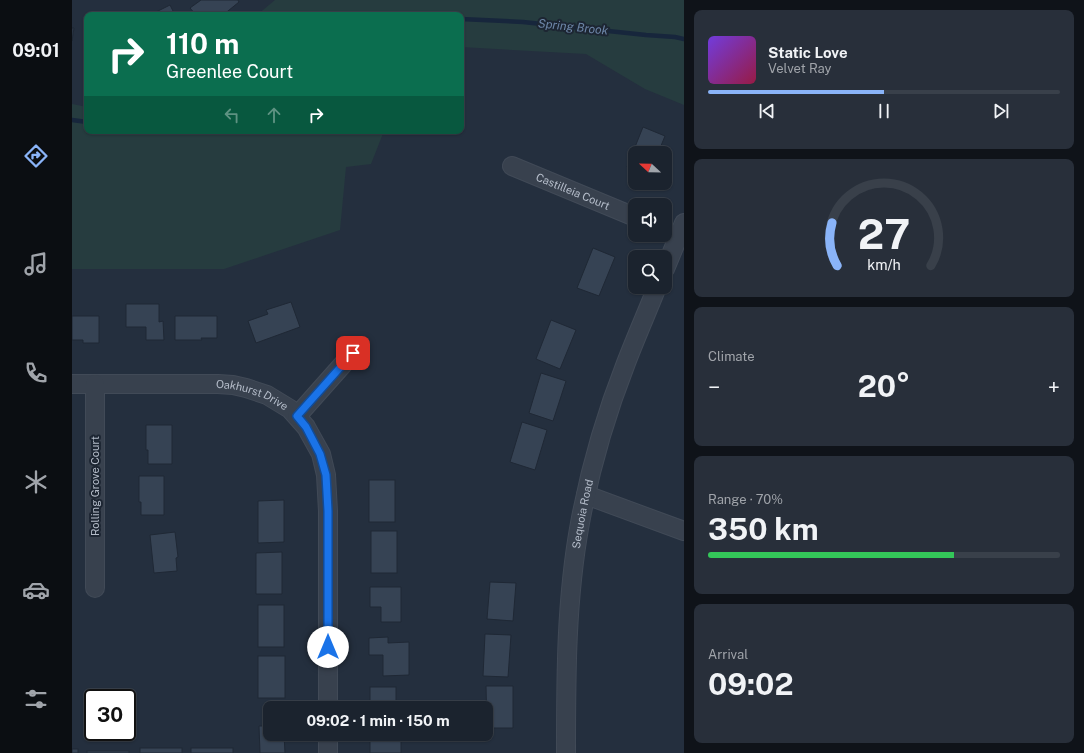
<!DOCTYPE html>
<meta charset="utf-8">
<style>
:root{--surface:#1b232e;--page:#282f3a;--text:#f1f3f6;--muted:#a0a4aa;--line:#39404a;--accent:#8ab4f8}
body{margin:0;font-family:"Public Sans",sans-serif;background:var(--page);color:var(--text);height:100vh;display:flex;flex-direction:column;font-size:15px;white-space:nowrap}
*{box-sizing:border-box;margin:0}
p{font-size:13px;color:var(--muted)}
.icon{flex:none;width:22px;height:22px;fill:none;stroke:currentColor;stroke-width:2;stroke-linecap:round;stroke-linejoin:round}
.map{position:relative;flex:1;overflow:hidden}
.details{display:flex;flex-direction:column;gap:10px;padding:10px;background:#0f1319;width:400px}
.details>*{flex:none}
.banner{position:absolute;left:12px;top:12px;width:380px;height:122px;border-radius:8px;box-shadow:0 1px 3px #0004,0 0 0 1px var(--line);background:#0b6e4f;color:#fff;overflow:hidden}
.needle{width:26px;rotate:292deg}
.tools{position:absolute;left:556px;top:146px;display:grid;gap:8px}
.tools a{display:grid;place-items:center;width:44px;height:44px;border-radius:8px;background:var(--surface);box-shadow:0 1px 3px #0004,0 0 0 1px var(--line);font-size:20px}
.speed{position:absolute;left:12px;top:689px;display:flex;gap:8px;font-size:20px;font-weight:700;text-align:center}
.speed>*{display:grid;place-content:center;width:52px;height:52px;border-radius:50%;background:var(--surface);box-shadow:0 1px 3px #0004,0 0 0 1px var(--line);line-height:1}
.speed .limit{border:2px solid #111;border-radius:6px;background:#fff;color:#111}
.pin{position:absolute;display:grid;place-items:center;width:34px;height:34px;color:#fff;margin:-17px;border-radius:8px;box-shadow:0 2px 6px #0006}
.me{position:absolute;width:44px;margin:-22px;rotate:0deg;stroke-linejoin:round;filter:drop-shadow(0 0 3px #0008)}
.turn{display:flex;align-items:center;gap:14px;height:84px;padding:0 16px;font-size:18px}
.turn .icon{width:52px;height:52px;stroke-width:2.5}
.turn b{display:block;font-size:28px;line-height:34px}
.lanes{display:flex;align-items:center;height:38px;padding:0 16px;background:#0003;justify-content:center;gap:20px;direction:ltr}
.lanes .off{opacity:.35}
.big{font-size:30px;font-weight:700;line-height:1.1}
.details .widget{flex:1;display:flex;flex-direction:column;justify-content:center;gap:6px;min-width:0;padding:0 14px;border-radius:8px;background:var(--page)}
.details .dial{align-items:center;gap:0}
.dial svg{height:104px;overflow:visible;fill:none;stroke:var(--line);stroke-width:7;stroke-linecap:round;text-anchor:middle}
.dial text{fill:var(--text);stroke:none}
.song{display:flex;align-items:center;gap:12px}
.cover{width:48px;height:48px;border-radius:6px;background:linear-gradient(135deg,hsl(260 70% 55%),hsl(340 70% 35%))}
.played{height:4px;border-radius:2px;background:linear-gradient(90deg,var(--accent) 50%,var(--line) 50%)}
.keys{display:flex;justify-content:space-around;direction:ltr}
.heat{display:flex;justify-content:space-between;align-items:center;font-size:22px;direction:ltr}
.charge{height:6px;border-radius:3px;background:linear-gradient(90deg,#34c759 70%,var(--line) 0)}
.trip{position:absolute;left:191px;top:701px;width:230px;height:40px;border-radius:8px;background:var(--surface);box-shadow:0 1px 3px #0004,0 0 0 1px var(--line);font-weight:700;line-height:40px;text-align:center}
main{display:flex;flex:1;min-height:0}
.dock{display:flex;flex-direction:column;width:72px;justify-content:space-around;align-items:center;background:#0b0e12;color:var(--muted)}
.dock .icon{width:28px;height:28px}
.dock .selected{color:var(--accent)}
.dock b{font-size:18px;color:var(--text)}
.map>svg:first-child{display:block}
.green{fill:#263c3f}
.lines{fill:none;stroke-linecap:round;stroke-linejoin:round}
.stream{stroke:#17263c;stroke-width:4.5}
.building{fill:#364354;stroke:#1f2835}
.minor-casing{stroke:#414a57;stroke-width:20}
.minor{stroke:#38414e;stroke-width:18}
.route-casing{stroke:#114b97;stroke-width:10}
.route{stroke:#1a73e8;stroke-width:7}
.labels{text-anchor:middle;stroke-width:4;stroke-linejoin:round;paint-order:stroke}
.street-label{font-size:11px;fill:#b4bcc9;stroke:#1d2633}
.water-label{font-size:12px;font-style:italic;fill:#6d86a8;stroke:#1d2633}
</style>
<main>
<nav class="dock">
<b>09:01</b>
<svg class="icon selected" aria-label="directions" viewBox="0 0 24 24"><path d="M12 3l9 9-9 9-9-9zM9 14v-3h6M13 9l2 2-2 2"/></svg>
<svg class="icon" aria-label="music" viewBox="0 0 24 24"><path d="M9 18V5l10-2v13"/><circle cx="6" cy="18" r="3"/><circle cx="16" cy="16" r="3"/></svg>
<svg class="icon" aria-label="phone" viewBox="0 0 24 24"><path d="M5 4h4l2 5-3 2q2 4 5 5l2-3 5 2v4C11 20 4 13 5 4z"/></svg>
<svg class="icon" aria-label="climate" viewBox="0 0 24 24"><path d="M12 3v18M4 7l16 10M4 17L20 7"/></svg>
<svg class="icon" aria-label="car" viewBox="0 0 24 24"><path d="M5 17H2v-5l4-1 3-4h7l3 4 3 1v5h-3M9 17h6M6 11h13"/><circle cx="7" cy="17" r="2"/><circle cx="17" cy="17" r="2"/></svg>
<svg class="icon" aria-label="filters" viewBox="0 0 24 24"><path d="M4 7h16M4 17h16"/><circle cx="9" cy="7" r="2"/><circle cx="15" cy="17" r="2"/></svg>
</nav>
<div class="map">
<svg width="612" height="753" viewBox="0 0 612 753">
<rect width="100%" height="100%" fill="#242f3e"/>
<g class="green">
<path d="M203,0h409v105l-39,-16 -59,-35 -125,-7v-32h-204z"/>
<path d="M0,104l15,3v24h297l-13,33 -25,3 -6,63 -116,39h-152z"/>
</g>
<g class="lines">
<g class="stream">
<path d="M389,19l62,3 123,13 29,2 9,2"/>
<path d="M0,120l15,2"/>
</g>
</g>
<g class="building">
<path d="M129,0h37l1,2 -16,13h-27l-6,-7z"/>
<path d="M98,5l5,10h-25z"/>
<path d="M0,28h2l-2,13z"/>
<path d="M571,127l22,9 -7,17h-23v17l-8,-3z"/>
<path d="M521,248l22,9 -16,39 -22,-8z"/>
<path d="M219,302l9,25 -44,16 -8,-22 20,-7 -2,-4z"/>
<path d="M54,304h33v18l4,-1 1,19h-18v-13h-20z"/>
<path d="M0,316h27v27h-16v-3h-11z"/>
<path d="M103,316h42v22h-16l1,2h-27z"/>
<path d="M479,320l25,10 -16,39 -24,-10z"/>
<path d="M469,373l25,8 -13,40 -24,-8z"/>
<path d="M450,422l25,8 -12,40 -25,-8z"/>
<path d="M74,425h26v39h-24v-14h-2z"/>
<path d="M67,476h25v39h-23v-13h-2z"/>
<rect x="297" y="480" width="26" height="42"/>
<path d="M212,500v42l-26,1v-42z"/>
<rect x="299" y="531" width="26" height="42"/>
<path d="M103,532l3,25 -2,1 1,13 -23,2 -4,-38z"/>
<path d="M210,552v42h-26v-41z"/>
<path d="M418,582l26,1 -3,38 -26,-2z"/>
<path d="M298,587h31v35h-20v-15h-11z"/>
<rect x="186" y="605" width="26" height="42"/>
<path d="M413,634l26,1 -3,42 -25,-1z"/>
<path d="M316,637v6l21,-1v33l-26,1v-21h-14v-17z"/>
<rect x="186" y="656" width="27" height="42"/>
<path d="M414,686h27v42h-26z"/>
<rect x="298" y="687" width="26" height="21"/>
<path d="M187,726h11v8h14l1,19h-25z"/>
<rect x="298" y="741" width="31" height="12"/>
<rect x="68" y="748" width="42" height="5"/>
<rect x="119" y="748" width="42" height="5"/>
<rect x="0" y="749" width="6" height="4"/>
<rect x="15" y="751" width="42" height="2"/>
</g>
<g class="lines">
<g class="minor-casing">
<g id="minor">
<path id="s1" d="M440,166l123,51"/>
<path d="M593,269l19,-46"/>
<path id="s2" d="M0,384h146l15,1 13,3 21,7 23,14 16,18 15,27 5,21 2,36v197"/>
<path d="M225,416l56,-63"/>
<path d="M514,495l98,36"/>
<path d="M23,588v-204"/>
<path d="M256,734v19"/>
<path id="s3" d="M494,753c0,-77 0,-154 14,-230 10,-54 26,-109 46,-160 10,-26 21,-51 31,-76"/>
</g>
</g>
<use href="#minor" class="minor"/>
</g>
<g class="lines">
<g class="route-casing">
<path id="route" d="M256,647v-136l-2,-36 -6,-21 -14,-27 -9,-11 56,-63"/>
</g>
<use href="#route" class="route"/>
</g>
<g class="labels">
<g class="street-label">
<text dy="4" stroke="none"><textPath href="#s1" startOffset="66">Castilleia Court</textPath></text>
<text dy="4" stroke="none"><textPath href="#s2" startOffset="182">Oakhurst Drive</textPath></text>
<text transform="translate(23 486) rotate(-90)" y="4">Rolling Grove Court</text>
<text dy="4" stroke="none"><textPath href="#s3" startOffset="240">Sequoia Road</textPath></text>
</g>
<g class="water-label">
<text transform="translate(501 27) rotate(6)" y="4">Spring Brook</text>
</g>
</g>
</svg>
<div class="tools">
<a><svg class="needle" viewBox="-14 -14 28 28"><path d="M0-13l5 13h-10z" fill="#e53935"/><path d="M0 13l5-13h-10z" fill="#a0a4aa"/></svg></a>
<a><svg class="icon" aria-label="sound" viewBox="0 0 24 24"><path d="M4 9h4l5-4v14l-5-4H4zM17 9q2 3 0 6"/></svg></a>
<a><svg class="icon" aria-label="search" viewBox="0 0 24 24"><circle cx="10" cy="10" r="6"/><path d="M15 15l6 6"/></svg></a>
</div>
<div class="speed"><div class="limit">30</div></div>
<div class="pin" style="left:281px;top:353px;background:#d93025"><svg class="icon" aria-label="arrive" viewBox="0 0 24 24"><path d="M6 21V4h12l-3 4 3 4H6"/></svg></div>
<svg class="me" style="left:256px;top:647px" viewBox="-20 -20 40 40"><circle r="19" fill="#fff"/><path d="M0-13L10 11 0 6-10 11z" fill="#1a73e8"/></svg>
<div class="trip">09:02 · 1 min · 150 m</div>
<div class="banner">
<div class="turn"><svg class="icon" aria-label="right" viewBox="0 0 24 24"><path d="M7 20v-9h11M14 6l5 5-5 5"/></svg><div><b>110 m</b>Greenlee Court</div></div>
<div class="lanes"><svg class="icon off" aria-label="left" viewBox="0 0 24 24"><path d="M17 20v-9H6M10 6l-5 5 5 5"/></svg><svg class="icon off" aria-label="ahead" viewBox="0 0 24 24"><path d="M12 20V5M6 11l6-6 6 6"/></svg><svg class="icon" aria-label="right" viewBox="0 0 24 24"><path d="M7 20v-9h11M14 6l5 5-5 5"/></svg></div>
</div>
</div>
<section class="details">
<div class="widget">
<div class="song"><i class="cover"></i><div><b>Static Love</b><p>Velvet Ray</p></div></div>
<div class="played"></div>
<div class="keys"><svg class="icon" aria-label="previous" viewBox="0 0 24 24"><path d="M18 5L8 12l10 7zM5 5v14"/></svg><svg class="icon" aria-label="pause" viewBox="0 0 24 24"><path d="M8 5v14M16 5v14"/></svg><svg class="icon" aria-label="next" viewBox="0 0 24 24"><path d="M6 5l10 7-10 7zM19 5v14"/></svg></div>
</div>
<div class="widget dial"><svg viewBox="0 0 100 80">
<path d="M14 69A42 42 0 1 1 86 69"/>
<path d="M14 69A42 42 0 0 1 10 36" stroke="#8ab4f8"/>
<text x="50" y="56" font-size="32" font-weight="700">27</text>
<text x="50" y="72" font-size="11">km/h</text>
</svg></div>
<div class="widget"><p>Climate</p>
<div class="heat"><a>−</a><b class="big">20°</b><a>+</a></div>
</div>
<div class="widget"><p>Range · 70%</p><b class="big">350 km</b><div class="charge"></div></div>
<div class="widget"><p>Arrival</p><b class="big">09:02</b></div>
</section>
</main>
